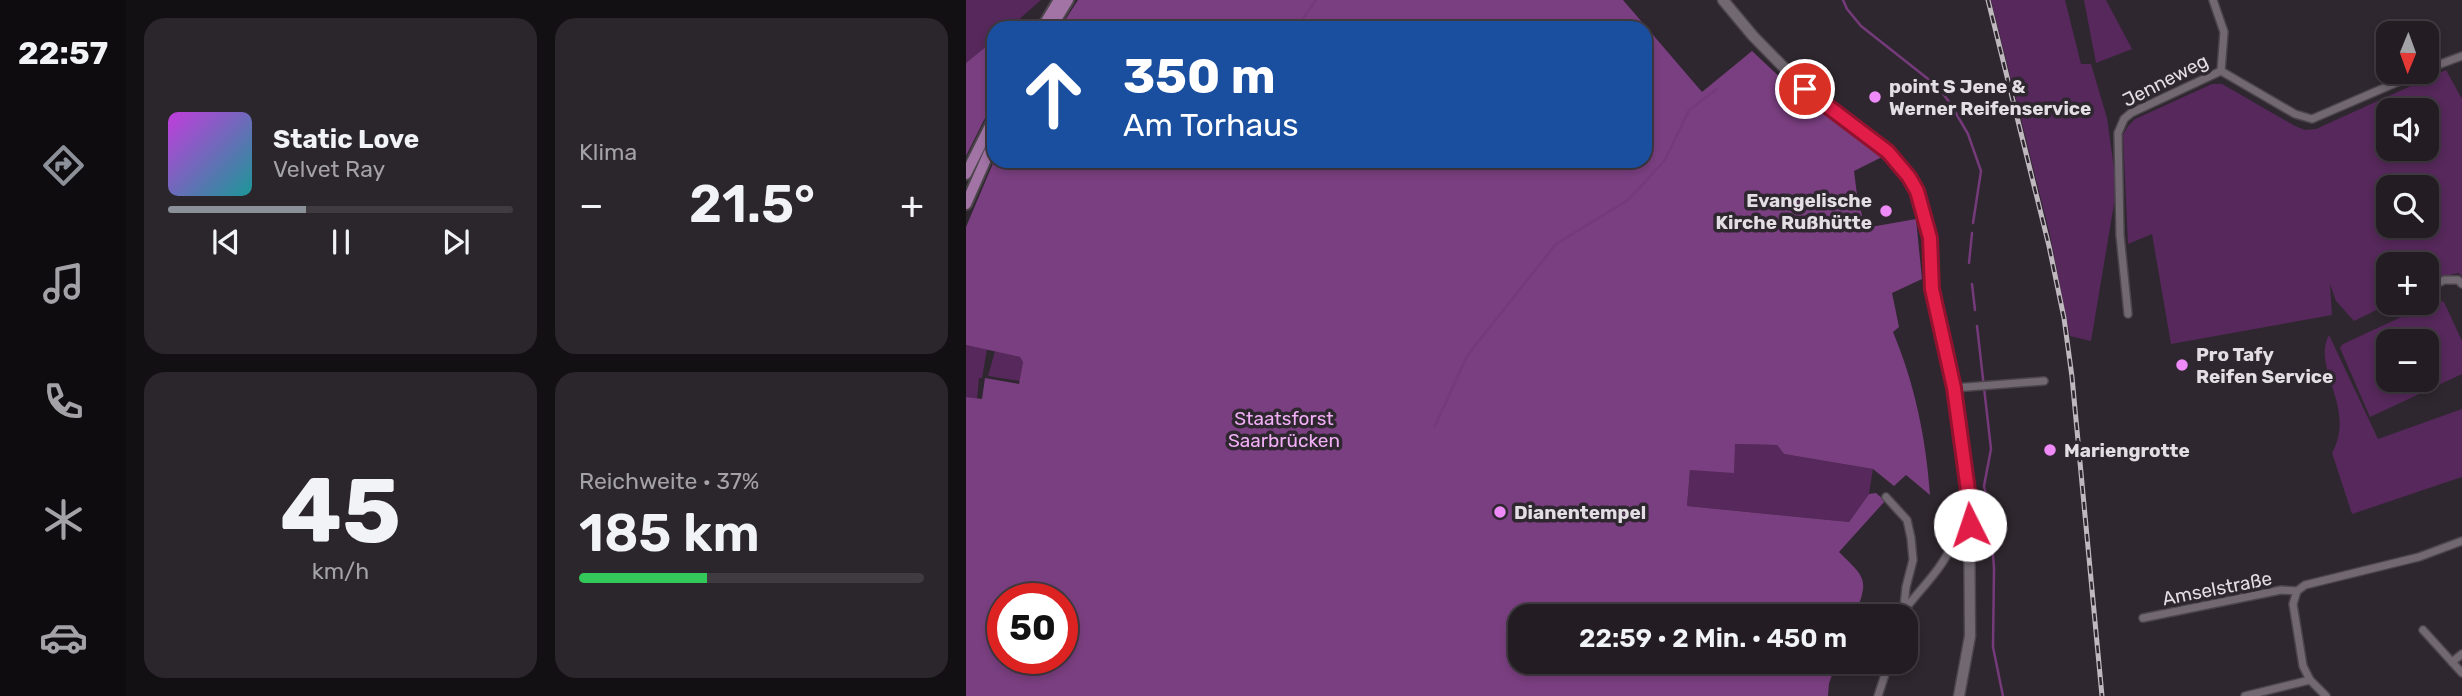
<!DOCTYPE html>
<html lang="de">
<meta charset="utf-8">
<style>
:root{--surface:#231d23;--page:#2b262b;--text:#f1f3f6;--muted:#a3a2a6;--line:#403b41;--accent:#8c9099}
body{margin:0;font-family:Rubik,sans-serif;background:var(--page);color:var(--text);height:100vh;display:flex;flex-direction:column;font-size:26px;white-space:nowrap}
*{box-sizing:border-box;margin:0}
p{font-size:23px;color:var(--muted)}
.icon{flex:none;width:38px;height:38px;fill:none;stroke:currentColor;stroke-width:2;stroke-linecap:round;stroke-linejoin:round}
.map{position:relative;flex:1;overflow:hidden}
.panel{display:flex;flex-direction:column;gap:18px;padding:18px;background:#131013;width:840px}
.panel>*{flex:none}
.top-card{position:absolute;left:21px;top:21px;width:665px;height:147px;border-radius:21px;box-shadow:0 4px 10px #0003,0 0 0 2px var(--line);background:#1a4fa0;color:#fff;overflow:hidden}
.needle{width:46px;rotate:181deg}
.buttons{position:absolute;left:1410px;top:21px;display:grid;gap:14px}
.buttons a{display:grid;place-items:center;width:63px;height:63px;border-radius:14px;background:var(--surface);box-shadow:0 4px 10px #0003,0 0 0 2px var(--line);font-size:35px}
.speed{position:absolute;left:21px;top:583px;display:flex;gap:14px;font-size:35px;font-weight:700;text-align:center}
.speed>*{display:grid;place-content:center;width:91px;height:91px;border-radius:50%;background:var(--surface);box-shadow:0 4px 10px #0003,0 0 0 2px var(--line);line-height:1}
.speed .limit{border:10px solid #d22;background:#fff;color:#111}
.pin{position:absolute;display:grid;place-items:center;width:60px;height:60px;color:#fff;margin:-30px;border:4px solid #fff;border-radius:50%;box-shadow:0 2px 7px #0007}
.me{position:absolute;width:77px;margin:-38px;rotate:356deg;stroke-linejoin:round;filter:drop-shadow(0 0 5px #0008)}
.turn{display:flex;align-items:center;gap:24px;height:147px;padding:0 21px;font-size:32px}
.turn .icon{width:91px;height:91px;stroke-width:2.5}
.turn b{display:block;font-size:49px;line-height:60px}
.big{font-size:52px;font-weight:600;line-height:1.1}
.panel .widget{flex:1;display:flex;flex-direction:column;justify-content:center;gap:10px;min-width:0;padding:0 24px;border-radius:21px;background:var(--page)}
.panel .dial{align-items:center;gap:0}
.dial b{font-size:91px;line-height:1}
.song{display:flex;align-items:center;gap:21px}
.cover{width:84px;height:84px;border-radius:10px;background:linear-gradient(135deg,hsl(290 70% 55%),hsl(180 70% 35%))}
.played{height:7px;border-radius:4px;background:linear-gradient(90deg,var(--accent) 40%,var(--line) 40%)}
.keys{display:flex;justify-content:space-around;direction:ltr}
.heat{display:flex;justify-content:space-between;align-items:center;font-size:38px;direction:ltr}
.charge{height:10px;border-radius:5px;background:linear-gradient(90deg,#34c759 37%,var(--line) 0)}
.panel .tiles{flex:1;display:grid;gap:18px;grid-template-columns:repeat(2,1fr)}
.trip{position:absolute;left:542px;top:604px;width:410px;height:70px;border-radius:21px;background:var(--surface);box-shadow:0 4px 10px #0003,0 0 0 2px var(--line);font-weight:600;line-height:70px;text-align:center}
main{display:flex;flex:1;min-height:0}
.tab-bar{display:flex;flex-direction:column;width:126px;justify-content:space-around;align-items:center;background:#0e0c0e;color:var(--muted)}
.tab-bar .icon{width:49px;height:49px}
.tab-bar .current{color:var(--accent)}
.tab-bar b{font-size:32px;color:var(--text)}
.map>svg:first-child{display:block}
.green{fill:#56285b;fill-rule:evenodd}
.forest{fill:#7a3f80;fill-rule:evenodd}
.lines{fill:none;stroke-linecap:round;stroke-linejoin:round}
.stream{stroke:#743a7a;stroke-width:2.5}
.minor-casing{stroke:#4c464c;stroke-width:10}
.secondary-casing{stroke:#4c464c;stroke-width:13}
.primary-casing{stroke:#4c464c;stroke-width:14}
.minor{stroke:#716871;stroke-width:7}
.secondary{stroke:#716871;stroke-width:10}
.primary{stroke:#a274a6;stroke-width:10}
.rail-casing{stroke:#bfb9bf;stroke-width:5}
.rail{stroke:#2f272f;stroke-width:2.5;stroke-dasharray:8;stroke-linecap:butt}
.route-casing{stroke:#92132f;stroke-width:18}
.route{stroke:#e11d48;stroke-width:12}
.poi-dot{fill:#ee8bf8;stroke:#2f272f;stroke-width:2.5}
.labels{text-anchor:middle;stroke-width:7;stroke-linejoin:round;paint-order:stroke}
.street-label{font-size:19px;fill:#e3dee3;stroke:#2f272f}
.poi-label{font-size:19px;font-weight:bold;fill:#e3dee3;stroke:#2f272f;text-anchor:start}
.park-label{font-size:19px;fill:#f1aff6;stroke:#2f272f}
</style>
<main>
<nav class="tab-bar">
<b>22:57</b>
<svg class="icon current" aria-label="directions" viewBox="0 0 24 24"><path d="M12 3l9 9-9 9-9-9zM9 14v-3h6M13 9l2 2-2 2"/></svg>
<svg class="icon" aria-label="music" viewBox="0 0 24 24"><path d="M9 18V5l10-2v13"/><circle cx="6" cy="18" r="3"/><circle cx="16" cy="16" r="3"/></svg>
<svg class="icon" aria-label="phone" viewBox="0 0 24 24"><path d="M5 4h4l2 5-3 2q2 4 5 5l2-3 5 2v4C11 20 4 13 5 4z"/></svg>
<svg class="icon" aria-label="climate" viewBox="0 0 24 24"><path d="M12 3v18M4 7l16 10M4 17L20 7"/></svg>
<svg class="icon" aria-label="car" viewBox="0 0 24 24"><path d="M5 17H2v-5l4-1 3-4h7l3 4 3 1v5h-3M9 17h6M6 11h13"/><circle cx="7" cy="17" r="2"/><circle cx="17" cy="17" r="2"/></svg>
</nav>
<section class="panel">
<div class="tiles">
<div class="widget">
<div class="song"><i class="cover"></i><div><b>Static Love</b><p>Velvet Ray</p></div></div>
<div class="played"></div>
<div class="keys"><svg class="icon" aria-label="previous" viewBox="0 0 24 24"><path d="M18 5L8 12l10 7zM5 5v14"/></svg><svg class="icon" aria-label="pause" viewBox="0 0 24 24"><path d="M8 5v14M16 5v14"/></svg><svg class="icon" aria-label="next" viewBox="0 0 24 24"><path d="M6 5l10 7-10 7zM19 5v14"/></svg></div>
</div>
<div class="widget"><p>Klima</p>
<div class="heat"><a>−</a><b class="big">21.5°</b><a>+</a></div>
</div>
<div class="widget dial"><b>45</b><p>km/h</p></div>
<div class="widget"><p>Reichweite · 37%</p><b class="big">185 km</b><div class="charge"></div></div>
</div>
</section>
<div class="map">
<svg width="1496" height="696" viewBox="0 0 1496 696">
<rect width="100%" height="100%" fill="#2f272f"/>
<g class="green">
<path d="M0,0h75l-32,28h-15v12l-28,23z"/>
<path d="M1025,0h74l16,64h10l16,54 8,58 -1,28 -23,137 -21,-5 -20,-101z"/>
<path d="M1118,0h22l26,49 -36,14z"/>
<path d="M1480,70l16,29v178l-3,-4 -14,3 -18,9v-21h-38v39h2l-37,18 -18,-20 -6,-17 2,31 -161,29 -19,-110 -24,10 -5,-109 5,-9 7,-7 77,-35h10l73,42 10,4 11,-1zM1423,110h38v39h-38zM1423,187h38v39h-38z"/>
<path d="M1472,300l6,2 18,39v33l-92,43 -30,-69 3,-4zM1423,341h38v39h-38z"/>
<path d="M1363,335l49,104 84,-30v68l-110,37 -20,-61c25,-45 -21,-85 -3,-118z"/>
<path d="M0,345l21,4 -5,29h-3l-2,21 -11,-2z"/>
<path d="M29,351l25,6 3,5 -3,19 -32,-5z"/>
<path d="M769,444l42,1 7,9 89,15 -4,25 -20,28 -162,-16 3,-36z"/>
</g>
<g class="forest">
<path d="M112,0h545l79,92 50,-41 50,47 80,59 -28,14 3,24 8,33 51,-9 6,60 -30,14 7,34 -6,5c22,53 33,106 37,163l-24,-20 -12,11 -21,-17 -89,-15 -7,-9 -42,-1 -1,29 -44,-3 -3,36 162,16 20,-28 7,-1 9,8 -46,51c27,27 30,26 16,64h-334v46h316l-8,21 -1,13h-862v-299l16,2 3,-21 34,6 4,-22 -3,-5 -54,-12v-118l28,-66h651v-133h-585zM37,598h59v60h-59z"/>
<path d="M28,40v60l-28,56v-93z"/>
</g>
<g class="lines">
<g class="stream">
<path d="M877,0l4,9 14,17 76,60 13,17 18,31 13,37 -8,52"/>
<path d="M330,28l20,-28"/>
<path d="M1003,263l3,-30"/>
<path d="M1006,284l3,26"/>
<path d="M1011,326l14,123 -7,37 6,29 4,53 -1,79 10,49"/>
<path d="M469,426l32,-70 89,-112 72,-44 37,-40 24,-50 28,-21"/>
</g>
<g class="minor-casing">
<g id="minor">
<path d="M1247,0l11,32 -3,39"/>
<path d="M1461,69l35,-13"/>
<path d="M1255,71l74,43 17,5 109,-47"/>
<path d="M1461,289l17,-9h14l4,4"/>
<path d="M1436,304l3,-1"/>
<path d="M1162,314l-8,-79 -2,-102 6,-14 7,-6 90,-42"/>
<path d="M988,388l90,-7"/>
<path d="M920,497l21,23 4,18 2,22 -7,27 -3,29"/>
<path d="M940,608c16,-21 35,-38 46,-63 5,-11 7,-28 18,-34"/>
<path d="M1177,618l138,-28 16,1"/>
<path d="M1457,630l39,43"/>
<path d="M1486,662l10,-8"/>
<path d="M912,696l11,-34"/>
<path d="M1279,696l65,-16"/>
<path d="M1360,696l-16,-16 -7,-14 -10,-62 4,-13 8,-6 114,-28 43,-16"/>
</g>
</g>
<g class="secondary-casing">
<path id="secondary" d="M757,0l30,36 52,53 88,68 16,20 14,30 8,40 1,42 18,76 19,133 1,138 -11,60"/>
</g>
<g class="primary-casing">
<g id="primary">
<path d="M76,28l17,-28"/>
<path d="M85,28l17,-28"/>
<path d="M0,174l28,-56"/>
<path d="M0,204l28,-63"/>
</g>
</g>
<use href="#minor" class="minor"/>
<use href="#secondary" class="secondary"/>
<use href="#primary" class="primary"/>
<g class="rail-casing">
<path id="rail" d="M1022,0l61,246 15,72 8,59 30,319"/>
</g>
<use href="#rail" class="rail"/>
</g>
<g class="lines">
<g class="route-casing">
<path id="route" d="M839,89l83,63 21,25 8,14 13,47 2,51 22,99 15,110 1,27"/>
</g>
<use href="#route" class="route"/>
</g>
<g class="poi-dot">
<circle cx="909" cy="97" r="7"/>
<circle cx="920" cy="211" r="7"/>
<circle cx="1216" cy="365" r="7"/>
<circle cx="1084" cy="450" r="7"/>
<circle cx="534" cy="512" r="7"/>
</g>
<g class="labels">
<g class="street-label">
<text transform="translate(1199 80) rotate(-27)" y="7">Jenneweg</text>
<text transform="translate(1251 588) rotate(-11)" y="7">Amselstraße</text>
</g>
<g class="poi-label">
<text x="923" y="93">point S Jene &amp;<tspan x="923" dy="22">Werner Reifenservice</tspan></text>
<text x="906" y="207" text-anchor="end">Evangelische<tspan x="906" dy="22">Kirche Rußhütte</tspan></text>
<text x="1230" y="361">Pro Tafy<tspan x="1230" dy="22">Reifen Service</tspan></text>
<text x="1098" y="457">Mariengrotte</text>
<text x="548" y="519">Dianentempel</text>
</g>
<g class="park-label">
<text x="318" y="425">Staatsforst<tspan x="318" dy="22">Saarbrücken</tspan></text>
</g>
</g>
</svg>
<div class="buttons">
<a><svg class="needle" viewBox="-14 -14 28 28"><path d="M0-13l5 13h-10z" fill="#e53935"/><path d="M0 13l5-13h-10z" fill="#a3a2a6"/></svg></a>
<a><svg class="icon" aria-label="sound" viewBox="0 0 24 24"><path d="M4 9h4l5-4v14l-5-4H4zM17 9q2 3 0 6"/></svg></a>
<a><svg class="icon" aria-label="search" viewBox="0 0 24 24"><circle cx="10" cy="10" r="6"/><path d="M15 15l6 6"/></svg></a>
<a>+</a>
<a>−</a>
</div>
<div class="speed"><div class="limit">50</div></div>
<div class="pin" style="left:839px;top:89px;background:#d93025"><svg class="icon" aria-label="arrive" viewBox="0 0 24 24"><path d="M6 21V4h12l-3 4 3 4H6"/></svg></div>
<svg class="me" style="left:1004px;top:525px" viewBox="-20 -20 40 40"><circle r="19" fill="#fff"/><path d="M0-13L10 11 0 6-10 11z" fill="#e11d48"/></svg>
<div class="trip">22:59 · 2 Min. · 450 m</div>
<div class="top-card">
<div class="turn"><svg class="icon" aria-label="ahead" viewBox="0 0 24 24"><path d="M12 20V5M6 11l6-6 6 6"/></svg><div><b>350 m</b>Am Torhaus</div></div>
</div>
</div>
</main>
